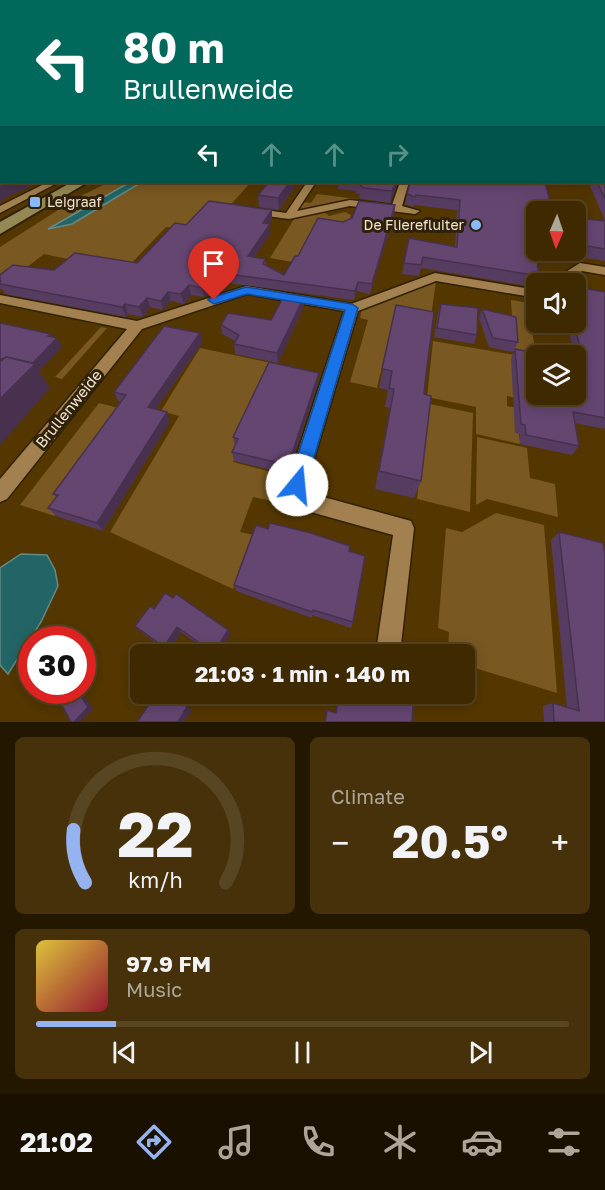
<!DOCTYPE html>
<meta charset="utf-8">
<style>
:root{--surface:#3f2900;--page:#46310a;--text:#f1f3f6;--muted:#ada699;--line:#584522;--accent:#95b2f1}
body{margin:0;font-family:"Golos Text",sans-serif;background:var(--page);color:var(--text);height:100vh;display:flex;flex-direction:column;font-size:22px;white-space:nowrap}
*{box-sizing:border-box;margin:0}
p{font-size:20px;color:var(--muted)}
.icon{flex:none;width:33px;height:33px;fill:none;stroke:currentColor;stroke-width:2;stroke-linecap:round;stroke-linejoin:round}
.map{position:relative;height:722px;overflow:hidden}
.panel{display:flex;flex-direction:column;gap:15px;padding:15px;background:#231700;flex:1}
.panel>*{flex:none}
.hud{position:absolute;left:0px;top:0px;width:606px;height:183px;box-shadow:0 3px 15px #0003,0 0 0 2px var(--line);background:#00695c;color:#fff;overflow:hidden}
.needle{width:39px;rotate:182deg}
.fabs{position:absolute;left:526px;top:201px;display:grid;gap:12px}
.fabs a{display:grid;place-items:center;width:60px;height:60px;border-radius:9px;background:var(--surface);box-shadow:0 3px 15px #0003,0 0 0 2px var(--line);font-size:30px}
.speed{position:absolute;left:18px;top:626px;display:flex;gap:12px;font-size:30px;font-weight:700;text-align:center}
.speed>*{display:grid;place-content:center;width:78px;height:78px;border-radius:50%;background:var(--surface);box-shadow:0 3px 15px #0003,0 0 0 2px var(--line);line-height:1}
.speed .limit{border:9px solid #d22;background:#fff;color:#111}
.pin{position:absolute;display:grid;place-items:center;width:51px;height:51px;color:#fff;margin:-62px -26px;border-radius:50% 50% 50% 0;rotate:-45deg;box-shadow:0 0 6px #0007}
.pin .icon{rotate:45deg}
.me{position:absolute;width:66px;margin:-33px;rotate:17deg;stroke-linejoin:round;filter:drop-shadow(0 0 4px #0008)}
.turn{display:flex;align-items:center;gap:21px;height:126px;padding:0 24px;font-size:27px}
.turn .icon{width:78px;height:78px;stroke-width:2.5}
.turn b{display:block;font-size:42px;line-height:51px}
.lanes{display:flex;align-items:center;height:57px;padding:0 24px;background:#0003;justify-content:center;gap:30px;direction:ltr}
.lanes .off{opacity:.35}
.big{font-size:45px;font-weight:700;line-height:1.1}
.panel .widget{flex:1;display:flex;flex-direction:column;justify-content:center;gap:9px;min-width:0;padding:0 21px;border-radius:9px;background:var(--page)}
.panel .dial{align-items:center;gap:0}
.dial svg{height:156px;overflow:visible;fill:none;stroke:var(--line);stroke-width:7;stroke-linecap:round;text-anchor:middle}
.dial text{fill:var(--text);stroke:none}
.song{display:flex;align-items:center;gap:18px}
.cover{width:72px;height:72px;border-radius:9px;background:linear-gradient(135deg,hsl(50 70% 55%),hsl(350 70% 35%))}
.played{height:6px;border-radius:3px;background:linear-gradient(90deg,var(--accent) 15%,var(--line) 15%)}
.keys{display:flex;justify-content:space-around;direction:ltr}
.heat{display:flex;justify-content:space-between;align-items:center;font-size:33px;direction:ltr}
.panel .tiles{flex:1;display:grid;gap:15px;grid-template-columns:1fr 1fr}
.widget:last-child{grid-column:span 2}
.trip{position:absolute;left:130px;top:644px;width:345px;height:60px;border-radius:9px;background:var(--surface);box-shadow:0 3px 15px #0003,0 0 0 2px var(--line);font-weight:700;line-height:60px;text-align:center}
.menu{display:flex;height:96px;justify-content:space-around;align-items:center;background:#191000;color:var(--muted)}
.menu .icon{width:42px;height:42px}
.menu .active{color:var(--accent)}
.menu b{font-size:27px;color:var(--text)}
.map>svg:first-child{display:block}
.green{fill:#7a5821}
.water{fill:#236566;stroke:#638b85;stroke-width:1.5}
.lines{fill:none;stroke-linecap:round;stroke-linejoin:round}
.street-casing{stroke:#312106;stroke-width:3}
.secondary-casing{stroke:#312106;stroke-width:4}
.street{fill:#a2804f;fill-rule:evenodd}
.secondary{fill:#948954;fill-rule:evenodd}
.wall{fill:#573c61}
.shaded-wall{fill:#47314f}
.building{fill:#654671;stroke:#47314f;stroke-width:1.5}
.route{fill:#1a73e8;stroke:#114b97;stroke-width:1.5}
.poi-dot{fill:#8abafc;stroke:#2f220d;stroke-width:2}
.labels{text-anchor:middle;stroke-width:6;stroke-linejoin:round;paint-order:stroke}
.far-poi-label{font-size:14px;fill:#f7e5cc;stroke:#2f220d;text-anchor:start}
.street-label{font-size:15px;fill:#f7e5cc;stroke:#2f220d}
</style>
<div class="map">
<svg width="605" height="722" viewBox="0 0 605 722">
<rect width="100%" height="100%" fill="#543700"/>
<g class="green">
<path d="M109,182h21l-81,46 23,-4 70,-42h109l-45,50 -40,-5 -42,44 -80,-17 -44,34v-41l77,-49z"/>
<path d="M317,194l40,5 -1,2 -56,8 2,-7 9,1z"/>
<path d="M324,212l5,4 16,-4 6,3 -6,15 -47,33 -28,-5 24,-39z"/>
<path d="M436,281l-7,50 -37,-7 -15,64 -27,-6 18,-62 -8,-2 2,-10z"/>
<path d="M534,296l3,1v14l-8,-1 6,40 11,3v2l-32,-4 -3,-51 24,4z"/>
<path d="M101,327l6,1 -45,51 -7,-2z"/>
<path d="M433,341l82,14 2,43 -10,-2v10l11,2 -3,24 4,2 1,10 -44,-10v-27l-49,-10z"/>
<path d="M200,348l76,16 -43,98 58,15 -10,26 -28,-6 -13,35 14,3 -21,54 -123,-57 69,-116 -18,-5z"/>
<path d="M420,402l53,11 -3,99 -53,-13 9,-85z"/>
<path d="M99,403l31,8 -75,105 -35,-11z"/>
<path d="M477,437l50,11 3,30 25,6 3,33 -71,-18 -11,6z"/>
<path d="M496,513l48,12 13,168 -92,-28v-11h-29l1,-9 11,3 1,-16 -11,-4 8,-100 16,4z"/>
</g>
<g class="water">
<path d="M130,182h12l-70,42 -24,5z"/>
<path d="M21,554l26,1 8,15 3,16 -17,36 -33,52 -8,-9v-97z"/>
</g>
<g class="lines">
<g class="street-casing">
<g id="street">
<path d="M48,182h11l-59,31v-7z"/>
<path d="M307,182h9l-19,29 53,-11 42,5 8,-23h9l-7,24 18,5 -5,3 -65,-8 -61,13 -37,-5 -5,-3 5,-3 34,5z"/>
<path d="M580,263l25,4v8l-23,-4 -20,13h-16z"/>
<path d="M435,273l102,17v8l-101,-17 -78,30 -51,172 13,13 91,25 3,7 -13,117 -3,9h-18l-3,-9 16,-110 -86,-24 -20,-26 57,-174 -97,-17 -105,35 -135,170 -7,3v-23l127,-150 -127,-26v-8l137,26 109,-35 105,18z"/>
</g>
</g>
<g class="secondary-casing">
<g id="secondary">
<rect x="604" y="147" width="1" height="8"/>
<path d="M72,182h16l-88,52v-12z"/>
</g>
</g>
<use href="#street" class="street"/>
<use href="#secondary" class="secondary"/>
</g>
<g class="wall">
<path d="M605,177v84l-64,-10 -2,5 -3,-1 3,21 -5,11 -113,-19 -2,8 -17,-2 7,-36 46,9 2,-37 -43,-5 -1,2 -8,-3 5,-22 127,30v38h39v-32l29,3 -15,-35 2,-4h12z"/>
<path d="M269,182h32l-1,1h-3l-18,27 -20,-3 -1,-12z"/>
<path d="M339,182h59l-8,21 -27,-4 -4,-1 1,-4 -4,-1v-2l-18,-2z"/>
<path d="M395,205l-1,9 -24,80 -13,-3 -3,9 -125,-17 -5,8 -14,-2 -6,8 -13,-2 -7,9 -13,-3 -8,9 -13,-3 -7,10 -15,-3 -2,3 -121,-23 -3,-5h-2v-14l137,-12 49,-38 86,-6 -3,5h1v9l-16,24 11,2 1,6 18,10 14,-19 45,-34z"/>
<path d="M605,292v136l-1,1 -29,-6 4,23 -7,9 -52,-11v-10l-5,-1 -4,-75 4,-9 61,45v-38h-2l-7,-34h9z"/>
<path d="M304,297v9l-26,57 -43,-9 -1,-10 1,-3 -13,-7 -1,-9 50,-5z"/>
<path d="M441,304l36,31 -3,9 -40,-7 4,-24z"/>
<path d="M396,305l29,78 -4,98 -7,17 -39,-9 15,-81 -5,-1 3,-17 -9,-2z"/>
<path d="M482,309l36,33 -5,10 -24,-5 -10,-29z"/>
<path d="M200,333l2,10 -46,66 14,12 -67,110 -47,-15 -8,-8 8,-11 -3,-3 68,-92 -3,-1 -4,-9z"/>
<path d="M318,382l-30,92 -54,-13 -2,-9 3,-6 -2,-9z"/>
<path d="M559,532l46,190h-61l-1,-16 10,-3 14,5 -16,-168z"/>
<path d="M349,551l4,71 -2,6 -39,-13v3l-76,-27 -2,-6z"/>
<path d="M154,609l74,21 2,4 -11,20h-7l-31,-22 -13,20 -28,-21 -5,-5z"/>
</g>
<g class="shaded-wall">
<path d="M13,182h28l-39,17 1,2 -3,2v-16z"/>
<path d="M290,182h7v1l-18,27 -1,-12z"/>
<path d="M396,182h2l-8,21 2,-12z"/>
<path d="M395,205l-1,9 -24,80 2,-10z"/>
<path d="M272,210v9l-9,13v-9z"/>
<path d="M270,224v9l-21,33 -1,-10z"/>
<path d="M227,274l2,9 -5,8 -2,-9z"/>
<path d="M208,280l2,9 -6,8 -2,-9z"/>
<path d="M358,282l-1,9 -3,9 1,-9z"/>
<path d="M189,285l2,10 -7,9 -3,-10z"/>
<path d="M168,292l3,9 -8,9 -2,-9z"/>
<path d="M304,297v9l-26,57 -1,-10z"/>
<path d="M147,298l3,9 -7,10 -4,-10z"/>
<path d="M125,304l3,10 -2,3 -4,-10z"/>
<path d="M200,333l2,10 -51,73 -3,-9z"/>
<path d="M51,334l4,7 2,-3 5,9 -23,24 11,17 -50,57v-46z"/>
<path d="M319,373l-1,9 -30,92v-9z"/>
<path d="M167,412l3,9 -67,110 -6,-8z"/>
<path d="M177,627l4,5 -13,20 -4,-5z"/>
<path d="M228,630l2,4 -11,20h-4l-1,-1z"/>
<path d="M77,690h3l13,19 -13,13h-6z"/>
<path d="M172,693l20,17 -8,12h-6z"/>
</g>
<g class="building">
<rect x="604" y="78" width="1" height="57"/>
<path d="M0,113h2v69h11l-13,5z"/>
<path d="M604,177h1v22l-8,-17h7z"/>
<path d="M269,182h21l-12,16 -20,-3z"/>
<path d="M357,182h39l-4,9 -28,-3 -3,-2 1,-3z"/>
<path d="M410,182h135l5,19 7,1 2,10h-22v32h-2l4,32 -116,-19 -2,8 -17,-2 5,-25 48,9 3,-47 -44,-5 -1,2 -8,-3z"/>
<path d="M209,201l63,9 -9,13 7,1 -22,32 17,3 -2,5 21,11 11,-19h3l20,-38 25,4 9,-4 7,-17 36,4 -23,79 -14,-2 -3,9 -128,-17 -5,8 -14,-2 -6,8 -13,-3 -8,9 -13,-2 -7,9 -14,-3 -8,9 -14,-3 -3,3 -122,-23 1,-3 -1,-1v-5l13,-10 41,5 21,-17 62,10 38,-40 11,2z"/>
<path d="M576,218l29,3v28l-29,-5z"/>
<path d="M576,287l29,5v126l-32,-6 6,34 -53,-11 -1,-10 -4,-1 -6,-75 35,7h-13v38h39v-34l7,1 -9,-39h2z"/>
<path d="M285,294l19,3 -27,56 -43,-9 5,-9 -18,-10 7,-12 43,7z"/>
<path d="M441,304l37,4 -1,27 -40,-7z"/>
<path d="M396,305l38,7 -9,71 -1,11 7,2 -10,85 -42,-10 15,-82 -5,-1 3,-17 -10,-2z"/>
<path d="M482,309l34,8 2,25 -25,-4z"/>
<path d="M1,323l50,11 -3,2 9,2 -24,25 -27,-6 -3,2h-3v-35z"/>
<path d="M164,326l36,7 -52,74 19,5 -70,111 -49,-15 10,-13 -5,-1 73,-99 -12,-3z"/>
<path d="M6,357l29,7 -35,35v-37z"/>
<path d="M269,362l50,11 -31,92 -56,-13 6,-13 -5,-2z"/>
<path d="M270,523l41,10 39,13 -1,5 16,5 -12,66 -40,-12 -1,2 -78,-27 22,-60 12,4z"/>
<path d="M559,532l44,11 2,12v167h-51l-1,-19 26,8z"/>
<path d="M165,593l8,5 3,-4 52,36 -14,23 -37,-26 -13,20 -29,-21 15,-20 4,3z"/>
<path d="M349,643l33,11h-35z"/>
<path d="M74,690h3l11,17 -14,15h-3l-10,-18z"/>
<path d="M157,693h14l16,14 -9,15h-41z"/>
<path d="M339,693h75l-2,29h-87l2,-12 9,3z"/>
</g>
<linearGradient id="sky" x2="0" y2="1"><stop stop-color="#2e1e00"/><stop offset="0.44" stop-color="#615337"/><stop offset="1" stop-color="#615337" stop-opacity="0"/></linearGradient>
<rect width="605" height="179" fill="url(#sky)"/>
<path class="route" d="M246,287l106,17 6,4 -52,177 -3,6 -6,2 -6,-2 -3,-6 57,-175 -98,-16 -33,10 -6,-4 2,-2z"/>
<g class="poi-dot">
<rect x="29" y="196" width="12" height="12" rx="3"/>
<circle cx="476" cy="225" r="6"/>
</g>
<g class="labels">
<g class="far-poi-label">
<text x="47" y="207">Leigraaf</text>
<text x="464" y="230" text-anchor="end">De Flierefluiter</text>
</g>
<g class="street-label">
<text transform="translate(69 409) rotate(-51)" y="5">Brullenweide</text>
</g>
</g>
</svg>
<div class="fabs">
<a><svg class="needle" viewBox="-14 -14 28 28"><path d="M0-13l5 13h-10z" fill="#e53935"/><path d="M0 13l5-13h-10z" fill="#ada699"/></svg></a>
<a><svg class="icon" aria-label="sound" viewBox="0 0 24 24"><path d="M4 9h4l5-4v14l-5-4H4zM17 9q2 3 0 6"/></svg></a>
<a><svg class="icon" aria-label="layers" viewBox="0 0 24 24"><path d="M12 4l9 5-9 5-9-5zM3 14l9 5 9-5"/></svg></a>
</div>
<div class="speed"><div class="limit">30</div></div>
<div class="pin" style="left:214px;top:300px;background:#d93025"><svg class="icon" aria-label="arrive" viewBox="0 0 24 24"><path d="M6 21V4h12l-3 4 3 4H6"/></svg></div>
<svg class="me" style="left:297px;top:485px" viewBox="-20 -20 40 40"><circle r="19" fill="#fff"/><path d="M0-13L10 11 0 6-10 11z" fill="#1a73e8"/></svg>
<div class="trip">21:03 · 1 min · 140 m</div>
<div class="hud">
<div class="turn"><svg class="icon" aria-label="left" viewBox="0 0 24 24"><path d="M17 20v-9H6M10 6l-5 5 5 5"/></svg><div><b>80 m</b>Brullenweide</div></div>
<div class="lanes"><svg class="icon" aria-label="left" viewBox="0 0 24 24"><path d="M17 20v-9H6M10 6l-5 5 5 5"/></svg><svg class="icon off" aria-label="ahead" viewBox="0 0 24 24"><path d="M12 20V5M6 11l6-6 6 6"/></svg><svg class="icon off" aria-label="ahead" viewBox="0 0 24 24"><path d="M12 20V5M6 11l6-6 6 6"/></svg><svg class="icon off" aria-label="right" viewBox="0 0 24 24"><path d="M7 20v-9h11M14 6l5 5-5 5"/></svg></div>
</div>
</div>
<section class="panel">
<div class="tiles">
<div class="widget dial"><svg viewBox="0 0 100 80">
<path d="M14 69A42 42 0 1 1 86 69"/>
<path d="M14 69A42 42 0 0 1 8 42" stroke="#95b2f1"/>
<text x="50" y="56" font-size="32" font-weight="700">22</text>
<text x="50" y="72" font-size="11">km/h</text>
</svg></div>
<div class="widget"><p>Climate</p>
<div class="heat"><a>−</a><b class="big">20.5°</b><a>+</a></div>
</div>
<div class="widget">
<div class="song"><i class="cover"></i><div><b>97.9 FM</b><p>Music</p></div></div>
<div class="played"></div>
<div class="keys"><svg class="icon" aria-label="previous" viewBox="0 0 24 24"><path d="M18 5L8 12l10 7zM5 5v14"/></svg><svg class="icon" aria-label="pause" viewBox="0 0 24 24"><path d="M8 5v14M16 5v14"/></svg><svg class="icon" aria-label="next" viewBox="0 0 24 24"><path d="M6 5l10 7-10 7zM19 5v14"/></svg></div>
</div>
</div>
</section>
<nav class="menu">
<b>21:02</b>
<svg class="icon active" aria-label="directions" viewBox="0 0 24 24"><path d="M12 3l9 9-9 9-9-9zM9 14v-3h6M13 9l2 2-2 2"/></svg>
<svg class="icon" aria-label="music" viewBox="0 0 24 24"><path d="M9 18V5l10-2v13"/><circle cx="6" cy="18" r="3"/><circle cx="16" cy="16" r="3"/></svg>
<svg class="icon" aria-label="phone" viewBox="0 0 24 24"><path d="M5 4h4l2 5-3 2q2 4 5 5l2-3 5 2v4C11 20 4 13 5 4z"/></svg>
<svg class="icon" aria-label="climate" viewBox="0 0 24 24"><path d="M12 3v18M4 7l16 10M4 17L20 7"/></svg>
<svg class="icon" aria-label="car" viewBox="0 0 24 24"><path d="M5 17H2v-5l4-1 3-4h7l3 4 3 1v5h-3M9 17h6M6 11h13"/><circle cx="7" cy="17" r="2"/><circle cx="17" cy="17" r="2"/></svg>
<svg class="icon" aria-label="filters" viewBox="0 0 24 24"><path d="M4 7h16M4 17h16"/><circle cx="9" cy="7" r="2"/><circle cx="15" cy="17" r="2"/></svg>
</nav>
